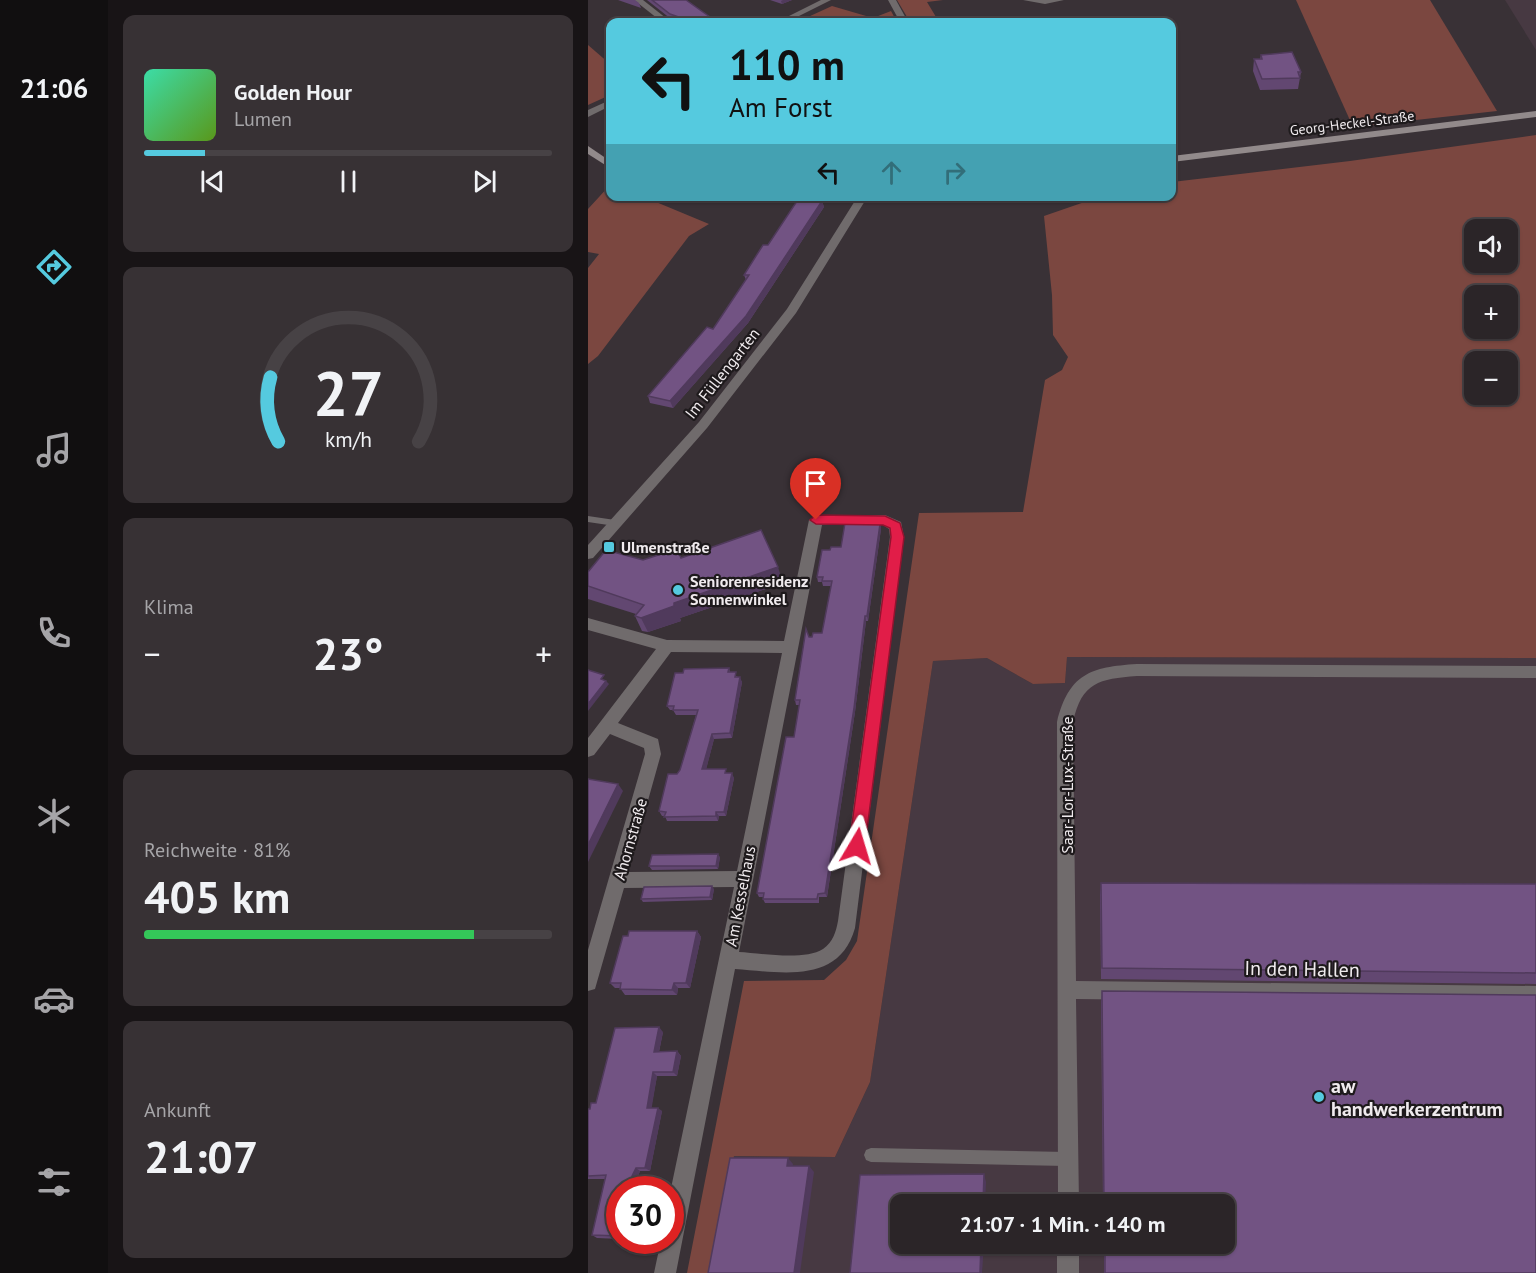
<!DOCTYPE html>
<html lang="de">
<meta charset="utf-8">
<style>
:root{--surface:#2b2528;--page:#373134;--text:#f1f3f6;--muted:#a6a5a8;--line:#474245;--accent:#55cadf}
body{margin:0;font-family:"PT Sans",sans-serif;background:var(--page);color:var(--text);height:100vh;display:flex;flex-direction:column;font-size:22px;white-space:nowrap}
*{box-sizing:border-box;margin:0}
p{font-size:20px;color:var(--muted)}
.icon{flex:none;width:33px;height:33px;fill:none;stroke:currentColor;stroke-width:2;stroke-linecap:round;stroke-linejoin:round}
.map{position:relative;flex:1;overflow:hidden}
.details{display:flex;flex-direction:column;gap:15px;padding:15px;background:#181416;width:480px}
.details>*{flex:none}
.guide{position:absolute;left:18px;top:18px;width:570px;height:183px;border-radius:12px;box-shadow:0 2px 4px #0004,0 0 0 2px var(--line);background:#55cadf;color:#111;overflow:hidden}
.buttons{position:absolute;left:876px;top:219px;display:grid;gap:12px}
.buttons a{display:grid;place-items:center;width:54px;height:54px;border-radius:12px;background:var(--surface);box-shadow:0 2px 4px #0004,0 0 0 2px var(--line);font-size:30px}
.speed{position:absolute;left:18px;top:1176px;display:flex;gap:12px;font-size:30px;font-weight:700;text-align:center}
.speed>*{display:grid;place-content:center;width:78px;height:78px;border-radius:50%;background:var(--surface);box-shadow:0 2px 4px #0004,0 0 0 2px var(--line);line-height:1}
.speed .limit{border:9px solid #d22;background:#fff;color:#111}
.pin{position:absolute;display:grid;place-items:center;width:51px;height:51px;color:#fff;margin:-62px -26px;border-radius:50% 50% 50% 0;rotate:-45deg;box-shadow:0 0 6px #0007}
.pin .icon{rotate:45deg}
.me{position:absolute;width:66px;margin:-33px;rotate:7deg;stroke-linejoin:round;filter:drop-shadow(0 0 4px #0008)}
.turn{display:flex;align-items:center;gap:21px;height:126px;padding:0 24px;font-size:27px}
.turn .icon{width:78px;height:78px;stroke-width:2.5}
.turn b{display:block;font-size:42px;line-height:51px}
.lanes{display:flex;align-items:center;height:57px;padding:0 24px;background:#0003;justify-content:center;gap:30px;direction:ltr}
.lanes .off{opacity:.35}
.big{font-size:45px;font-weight:700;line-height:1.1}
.details .card{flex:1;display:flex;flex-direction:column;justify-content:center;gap:9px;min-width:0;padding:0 21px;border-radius:12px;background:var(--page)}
.details .dial{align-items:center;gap:0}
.dial svg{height:156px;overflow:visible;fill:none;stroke:var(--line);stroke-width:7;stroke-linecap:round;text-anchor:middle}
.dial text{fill:var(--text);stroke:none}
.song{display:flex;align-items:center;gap:18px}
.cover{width:72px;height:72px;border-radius:9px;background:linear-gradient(135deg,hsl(160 70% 55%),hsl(90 70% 35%))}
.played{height:6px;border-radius:3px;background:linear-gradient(90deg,var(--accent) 15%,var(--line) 15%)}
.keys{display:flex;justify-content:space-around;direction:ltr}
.heat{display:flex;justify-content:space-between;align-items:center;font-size:33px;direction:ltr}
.charge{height:9px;border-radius:4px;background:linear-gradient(90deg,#34c759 81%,var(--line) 0)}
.trip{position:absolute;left:302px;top:1194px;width:345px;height:60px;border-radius:12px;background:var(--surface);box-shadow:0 2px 4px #0004,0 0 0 2px var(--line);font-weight:700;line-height:60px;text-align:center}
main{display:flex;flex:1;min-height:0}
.tabs{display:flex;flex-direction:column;width:108px;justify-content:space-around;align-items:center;background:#110f10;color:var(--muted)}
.tabs .icon{width:42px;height:42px}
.tabs .active{color:var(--accent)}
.tabs b{font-size:27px;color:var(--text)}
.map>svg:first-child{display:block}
.built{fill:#473942;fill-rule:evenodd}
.green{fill:#7b4740;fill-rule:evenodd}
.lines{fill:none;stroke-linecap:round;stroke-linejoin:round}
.lane{fill:#706b6c;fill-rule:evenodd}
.street{fill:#706b6c;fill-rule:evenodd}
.secondary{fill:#928a8b;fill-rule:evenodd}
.wall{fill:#624771}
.shaded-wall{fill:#503a5c}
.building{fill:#725383;stroke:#503a5c;stroke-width:1.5}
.route{fill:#e11d48;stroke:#92132f;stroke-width:1.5}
.poi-dot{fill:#55cadf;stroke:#1e1a1c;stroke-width:2}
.labels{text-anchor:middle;stroke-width:4.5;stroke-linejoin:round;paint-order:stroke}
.far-street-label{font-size:14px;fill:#f0ebee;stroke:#1e1a1c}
.street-label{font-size:16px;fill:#f0ebee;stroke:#1e1a1c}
.poi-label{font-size:16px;font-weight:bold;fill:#f0ebee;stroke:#1e1a1c;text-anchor:start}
.near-street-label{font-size:20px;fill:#f0ebee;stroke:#1e1a1c}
.near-poi-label{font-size:20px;font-weight:bold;fill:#f0ebee;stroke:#1e1a1c;text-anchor:start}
</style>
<main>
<nav class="tabs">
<b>21:06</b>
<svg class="icon active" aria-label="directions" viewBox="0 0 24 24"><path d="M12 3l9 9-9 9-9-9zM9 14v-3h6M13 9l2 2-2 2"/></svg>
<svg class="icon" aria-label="music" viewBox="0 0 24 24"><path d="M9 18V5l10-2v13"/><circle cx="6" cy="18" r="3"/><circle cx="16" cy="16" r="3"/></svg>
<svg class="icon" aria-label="phone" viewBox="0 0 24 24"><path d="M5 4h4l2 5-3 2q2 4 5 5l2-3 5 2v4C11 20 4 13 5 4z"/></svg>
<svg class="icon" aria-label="climate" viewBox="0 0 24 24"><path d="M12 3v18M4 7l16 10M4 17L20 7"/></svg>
<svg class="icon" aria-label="car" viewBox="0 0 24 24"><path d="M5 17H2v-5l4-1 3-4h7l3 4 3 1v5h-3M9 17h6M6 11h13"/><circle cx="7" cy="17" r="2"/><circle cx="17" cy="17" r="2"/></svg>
<svg class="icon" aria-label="filters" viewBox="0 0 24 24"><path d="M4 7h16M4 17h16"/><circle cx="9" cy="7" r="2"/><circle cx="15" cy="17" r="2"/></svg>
</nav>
<section class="details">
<div class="card">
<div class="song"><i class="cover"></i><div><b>Golden Hour</b><p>Lumen</p></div></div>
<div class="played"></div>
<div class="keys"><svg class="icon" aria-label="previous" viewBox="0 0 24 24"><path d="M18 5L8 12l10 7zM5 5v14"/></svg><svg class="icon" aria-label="pause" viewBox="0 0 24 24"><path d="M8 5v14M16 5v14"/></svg><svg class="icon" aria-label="next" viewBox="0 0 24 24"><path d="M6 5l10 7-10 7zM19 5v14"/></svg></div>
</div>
<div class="card dial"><svg viewBox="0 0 100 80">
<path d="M14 69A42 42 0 1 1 86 69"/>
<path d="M14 69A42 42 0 0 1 10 36" stroke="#55cadf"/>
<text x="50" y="56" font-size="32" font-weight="700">27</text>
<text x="50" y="72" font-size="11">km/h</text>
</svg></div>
<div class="card"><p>Klima</p>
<div class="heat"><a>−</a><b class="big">23°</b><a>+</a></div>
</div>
<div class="card"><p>Reichweite · 81%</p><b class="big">405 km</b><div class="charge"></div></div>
<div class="card"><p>Ankunft</p><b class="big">21:07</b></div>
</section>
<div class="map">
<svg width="948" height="1273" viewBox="0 0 948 1273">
<rect width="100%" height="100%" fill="#393136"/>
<g class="built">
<path d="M917,0h31v50z"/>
<path d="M479,657l469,1v615h-824l22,-117 101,1 35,-75 63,-421 54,-3 46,26 32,-1zM312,1204h324v40h-324z"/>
</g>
<g class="green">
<path d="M309,0h46l-16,2 12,20h-29z"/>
<path d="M708,0h134l67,111 -144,16z"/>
<path d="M244,6l41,12 18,-7 6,11h-100z"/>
<path d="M0,45l22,19v31l-22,10z"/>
<path d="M948,135v523l-469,-1 -2,26 -32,1 -46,-26 -54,3 -63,421 -35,75 -101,-1 -22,117h-25l57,-292 80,-1 22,-20 11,-19 62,-428 104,-1 22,-132 17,-10 6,-13 -15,-22 -1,-40 -8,-79 55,-19 73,-1v-14l178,-21zM886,230h34v32h-34zM886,296h34v32h-34zM886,362h34v32h-34z"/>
<path d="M22,185v11l34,1 65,27 -20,12 -91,120 -10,8v-96l11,-14 -11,-2v-43z"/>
</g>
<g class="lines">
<g class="lane">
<path d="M0,516l27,4 5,3 -5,3 -27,-4z"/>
<path d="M283,1148l196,4 5,2 2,5 -2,5 -5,2 -196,-4 -5,-2 -2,-5 2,-5z"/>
</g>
<g class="street">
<path d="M46,0h9l28,22h-9z"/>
<path d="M233,0h10l-44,22h-10z"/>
<path d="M300,0h8l12,22h-8z"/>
<path d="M435,0h41l-19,4z"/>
<path d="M22,100v6l-22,11v-7z"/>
<path d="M270,196h10l-72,117 -89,115 -114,130 -5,1v-14l111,-123 88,-113z"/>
<path d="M228,515h69l16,7 3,15 -49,391c-16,57 -74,44 -120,41l-59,304h-22l7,-33h9v-47l64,-306 -110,1 -27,94 -2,7 -7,2v-41l57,-196 -1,-6 -34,-14 -16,21 -6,2v-19l68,-89 -68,-19v-12l79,22 117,1 25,-121zM234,525h61l6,4 1,8 -52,384c-2,11 -5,21 -15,28 -19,12 -63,4 -84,3zM83,652l111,1 -45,218 -109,1 33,-118 -3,-15 -40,-16z"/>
<path d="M549,664l399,2v12l-399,-2c-38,3 -55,6 -64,46l3,259 460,5v18l-460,-5 3,205h-21l-1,-482c12,-48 33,-55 80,-58z"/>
<rect x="469" y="1244" width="22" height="29"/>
</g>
<g class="secondary">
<path d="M948,111v6l-364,45v-6z"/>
<path d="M0,146l22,15v7l-22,-14z"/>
</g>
</g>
<g class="wall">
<path d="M30,0h17l4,3 2,5z"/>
<path d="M59,0h39l31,22h-37l-9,-3z"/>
<path d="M182,0h22l-10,4z"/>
<path d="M673,55l40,17 -3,17 -38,1 -7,-19 1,-12h6z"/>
<path d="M234,201l2,6 -76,116 -75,85 -23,-5 -2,-7 65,-67 33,-49 -2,-5 24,-30z"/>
<path d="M292,524l1,5 -13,92h-2l-11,91 -28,185h-8v6h-54l-2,-4v-2h-4l-2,-4 37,-156 6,-32h-4l-1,-5 14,-63h3l10,-4 9,-47h-8l-1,-4h-4l-1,-5 13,-27 11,-3z"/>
<path d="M93,558l102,25 -103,35 1,3 -33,11 -6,-1 -7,-15 1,-2 -48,-15v-27l55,-12z"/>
<path d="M141,668l1,4 8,5 4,5 -10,56 -18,1 -8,30 22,4 6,5 -8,38h-7l-1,5h-51l-2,-5h-3l-3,-5 21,-41 16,-55h-20l-3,-5h-3l-3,-4 16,-33z"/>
<path d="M132,857l-2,12 -66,1 -3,-4z"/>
<path d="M513,883l435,1v100l-435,-5 -1,-84z"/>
<path d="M126,889l-2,11 -69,2 -2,-3z"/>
<path d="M109,931l4,6 -11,51h-12l-1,7h-52l-5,-7h-5l-5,-5z"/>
<path d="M514,991l434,282h-432v-29h120v-40h-121l-2,-202z"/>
<path d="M75,1032l-4,20 18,-1 4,5 -4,20h-20l-6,32 11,3 -12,60h-10l-3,8 -17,11v49l-23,-1 -5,-3 14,-56h-18v-70h2l6,-6z"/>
</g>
<g class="shaded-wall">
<path d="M195,0h9l-10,4 -1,-3z"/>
<path d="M234,201l2,6 -76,116 -75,85 -3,-7z"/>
<path d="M292,524l1,5 -13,92 -1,-5z"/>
<path d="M190,567l5,16 -103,35 1,3 -33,11 -7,-14 33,-15z"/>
<path d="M277,616l1,5 -11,91 -28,185 -2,-4z"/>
<path d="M152,677l2,5 -10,56 -2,-5z"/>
<path d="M18,681l3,3 -21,27v-7z"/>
<path d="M124,734l2,5 -9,35 -3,-5z"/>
<path d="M144,773l2,5 -8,38 -2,-4z"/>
<path d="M30,784l5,7 -35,71v-17z"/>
<path d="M128,812l3,4 -1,5 -2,-5z"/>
<path d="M130,854l2,3 -2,12 -2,-3z"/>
<path d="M124,886l2,3 -2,11 -2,-3z"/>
<path d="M109,931l4,6 -11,51 -4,-5z"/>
<path d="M86,983l4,5 -1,7 -5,-5z"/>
<path d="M71,1027l4,5 -5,24 -4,-4z"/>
<path d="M89,1051l4,5 -4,20 -4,-4z"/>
<path d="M65,1072l4,4 -6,36 -4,-4z"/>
<path d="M70,1108l4,3 -12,60 -5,-3z"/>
<path d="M200,1158l5,6 -1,7 -5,-5z"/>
<path d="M221,1166l5,6 -14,101h-6z"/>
<path d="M48,1168l4,3 -3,8 -3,11h-5l3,-14z"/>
<path d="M396,1174l2,8 -1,22h-2z"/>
<path d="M393,1244h3l-2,29h-2z"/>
</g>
<g class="building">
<path d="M64,0h34l31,22h-24l-23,-8z"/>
<path d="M704,52l9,20h-3l2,6 -38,1 -8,-20h8l-1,-4z"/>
<path d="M211,198l23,3 -76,115 -76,85 -22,-5 59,-69 6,2 36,-54h-5l19,-30h5z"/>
<path d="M257,523l35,1 -13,92h-2l-11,92 -29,185 -7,1 -1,5h-54l1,-6h-7l29,-156h8l6,-37h-5l11,-71 3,8h3l1,-4h9l10,-52h-10l1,-4h-6l5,-27h8l1,-3h10z"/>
<path d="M173,530l17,37 -104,36v3l-33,12 -6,-2 9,-11 -56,-19v-14l18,-22 37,10 34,-11 4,9z"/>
<path d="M141,668l-1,4h8l-1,5h5l-10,56 -18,1 -10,35h24l-1,4h7l-8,39h-8v4l-52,1 2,-5 -7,-1 9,-37h9l3,-4 18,-60h-25l1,-4h-7l8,-33h8l1,-4z"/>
<path d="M0,670l16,5 -3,4 5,2 -18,23z"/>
<path d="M0,779l30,5 -30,61z"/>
<path d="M130,854l-2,12h-67l3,-11z"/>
<path d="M513,883l435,1v89l-434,-5z"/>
<path d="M124,886l-2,11 -69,2 3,-12z"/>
<path d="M41,931h68l-11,52h-12l-2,7 -52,-1 1,-6h-11l13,-47h5z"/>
<path d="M514,991l434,4v278h-431v-29h119v-40h-120z"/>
<path d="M71,1027l-5,25 23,-1 -4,21h-20l-6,36h11l-13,60h-9l-4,8 -3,14h-9v42l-1,4 -27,-1 14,-60 -18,1v-67h2l1,-6h5l19,-75z"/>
<path d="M142,1158h58l-1,8h22l-15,107h-86z"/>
<path d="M396,1174l-1,30h-83v40h81l-1,29h-130l10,-98z"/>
</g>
<path class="route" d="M228,515l69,1 15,7 4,14 -39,309 -3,5 -5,2 -6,-2 -2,-5 42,-309 -1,-9 -7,-3 -67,-1 -6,-4z"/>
<g class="poi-dot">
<rect x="15" y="541" width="12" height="12" rx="3"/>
<circle cx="90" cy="590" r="6"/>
<circle cx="731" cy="1097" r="6"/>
</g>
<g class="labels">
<g class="far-street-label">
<text transform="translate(764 123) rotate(-7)" y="5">Georg-Heckel-Straße</text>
</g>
<g class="street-label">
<text transform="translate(134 373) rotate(-52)" y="6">Im Füllengarten</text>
<text transform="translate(479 785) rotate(-90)" y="6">Saar-Lor-Lux-Straße</text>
<text transform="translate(42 839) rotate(-74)" y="6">Ahornstraße</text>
<text transform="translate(152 896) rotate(-79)" y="6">Am Kesselhaus</text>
</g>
<g class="poi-label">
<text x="33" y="553">Ulmenstraße</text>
<text x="102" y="587">Seniorenresidenz<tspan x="102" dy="18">Sonnenwinkel</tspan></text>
</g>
<g class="near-street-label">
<text transform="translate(714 969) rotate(1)" y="7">In den Hallen</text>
</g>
<g class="near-poi-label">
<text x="743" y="1093">aw<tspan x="743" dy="23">handwerkerzentrum</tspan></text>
</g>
</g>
</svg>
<div class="buttons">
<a><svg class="icon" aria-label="sound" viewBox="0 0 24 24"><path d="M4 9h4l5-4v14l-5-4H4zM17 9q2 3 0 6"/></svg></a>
<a>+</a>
<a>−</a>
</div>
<div class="speed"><div class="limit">30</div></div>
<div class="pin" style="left:228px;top:520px;background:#d93025"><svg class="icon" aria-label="arrive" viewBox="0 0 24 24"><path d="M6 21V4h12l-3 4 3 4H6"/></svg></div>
<svg class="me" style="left:269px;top:846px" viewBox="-20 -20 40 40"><path d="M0-17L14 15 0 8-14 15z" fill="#e11d48" stroke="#fff" stroke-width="4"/></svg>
<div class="trip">21:07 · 1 Min. · 140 m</div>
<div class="guide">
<div class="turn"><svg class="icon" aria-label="left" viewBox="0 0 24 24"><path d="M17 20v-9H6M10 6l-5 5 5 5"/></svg><div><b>110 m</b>Am Forst</div></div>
<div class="lanes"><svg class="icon" aria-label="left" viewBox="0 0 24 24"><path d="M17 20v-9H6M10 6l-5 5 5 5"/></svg><svg class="icon off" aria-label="ahead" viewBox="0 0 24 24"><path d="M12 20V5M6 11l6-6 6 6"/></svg><svg class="icon off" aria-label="right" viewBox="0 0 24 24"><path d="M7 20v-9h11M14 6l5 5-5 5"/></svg></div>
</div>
</div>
</main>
